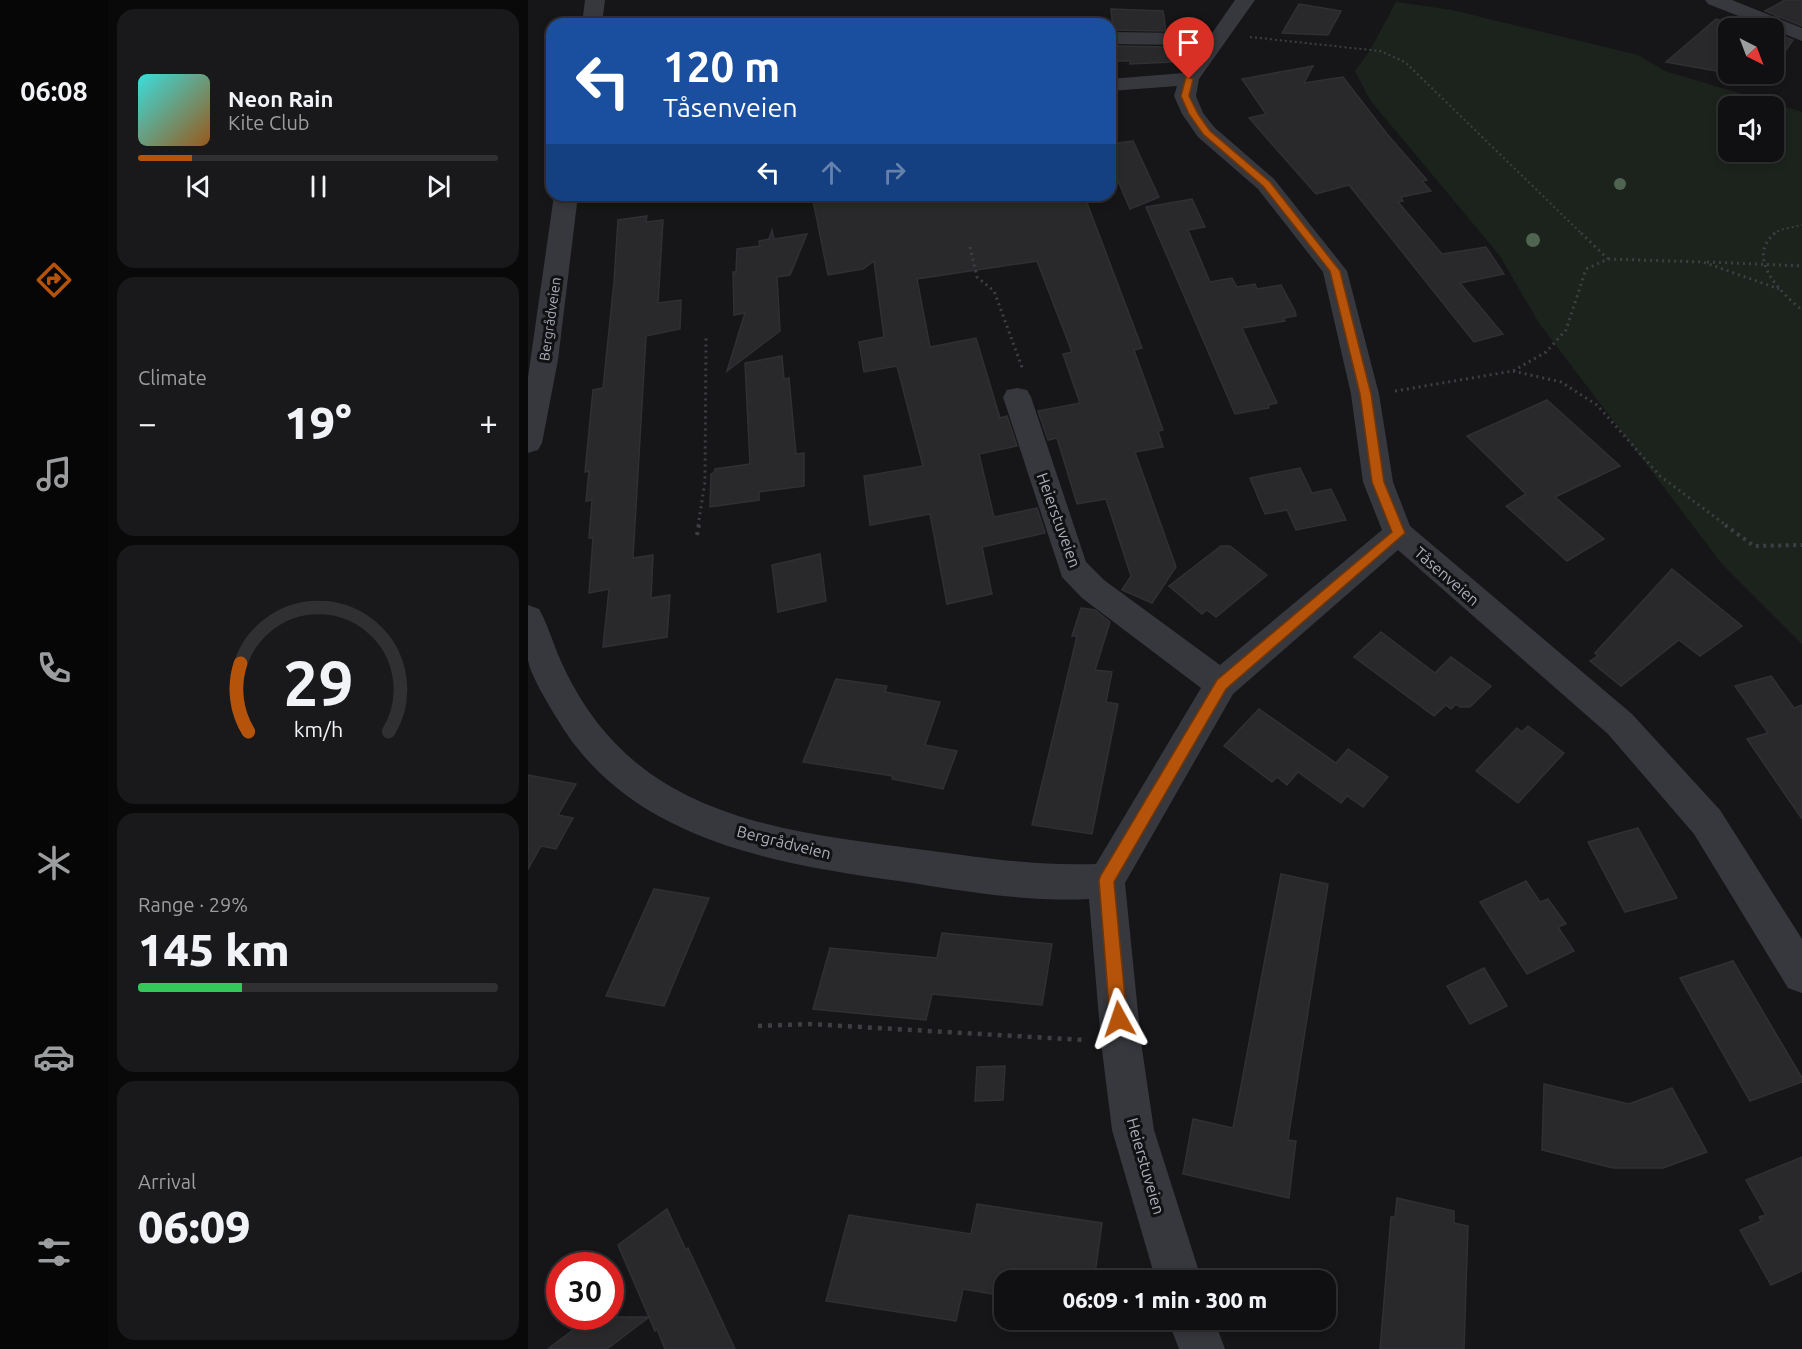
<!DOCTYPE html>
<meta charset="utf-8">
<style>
:root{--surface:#101012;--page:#19191b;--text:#f1f3f6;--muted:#9c9d9f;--line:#303032;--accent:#b45309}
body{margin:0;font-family:Ubuntu,sans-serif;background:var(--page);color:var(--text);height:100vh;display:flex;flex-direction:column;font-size:22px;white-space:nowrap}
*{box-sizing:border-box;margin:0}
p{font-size:20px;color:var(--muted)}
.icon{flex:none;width:33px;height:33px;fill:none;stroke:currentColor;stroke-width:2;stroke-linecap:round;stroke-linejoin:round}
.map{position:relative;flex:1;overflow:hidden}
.sheet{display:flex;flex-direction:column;gap:9px;padding:9px;background:#09090a;width:420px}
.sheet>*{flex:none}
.hud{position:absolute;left:18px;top:18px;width:570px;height:183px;border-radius:18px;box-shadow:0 3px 9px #0003,0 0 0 2px var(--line);background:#1a4fa0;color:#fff;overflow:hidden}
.needle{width:39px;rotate:138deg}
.tools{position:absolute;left:1190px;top:18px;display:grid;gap:12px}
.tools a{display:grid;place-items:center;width:66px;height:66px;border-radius:12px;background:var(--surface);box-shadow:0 3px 9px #0003,0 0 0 2px var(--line);font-size:30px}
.speed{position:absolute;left:18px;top:1252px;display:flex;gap:12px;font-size:30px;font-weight:700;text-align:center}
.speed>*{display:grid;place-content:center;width:78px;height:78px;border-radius:50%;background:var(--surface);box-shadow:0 3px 9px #0003,0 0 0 2px var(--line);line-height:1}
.speed .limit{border:9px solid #d22;background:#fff;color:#111}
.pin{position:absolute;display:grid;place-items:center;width:51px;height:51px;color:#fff;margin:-62px -26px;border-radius:50% 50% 50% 0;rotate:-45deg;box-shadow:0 0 6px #0007}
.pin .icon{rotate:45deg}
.me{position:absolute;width:66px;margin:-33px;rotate:355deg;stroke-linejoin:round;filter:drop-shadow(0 0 4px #0008)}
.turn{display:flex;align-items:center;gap:21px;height:126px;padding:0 18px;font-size:27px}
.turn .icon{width:78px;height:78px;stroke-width:2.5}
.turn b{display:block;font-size:42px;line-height:51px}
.lanes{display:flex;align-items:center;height:57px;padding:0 18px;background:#0003;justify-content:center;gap:30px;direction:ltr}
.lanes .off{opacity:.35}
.big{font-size:45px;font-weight:800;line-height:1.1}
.sheet .card{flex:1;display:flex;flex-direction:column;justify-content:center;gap:9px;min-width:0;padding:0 21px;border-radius:18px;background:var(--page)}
.sheet .dial{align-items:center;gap:0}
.dial svg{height:156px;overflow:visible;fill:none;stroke:var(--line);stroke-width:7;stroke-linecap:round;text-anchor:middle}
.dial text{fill:var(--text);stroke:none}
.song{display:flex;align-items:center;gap:18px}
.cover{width:72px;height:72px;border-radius:9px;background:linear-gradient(135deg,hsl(180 70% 55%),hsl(30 70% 35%))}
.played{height:6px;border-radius:3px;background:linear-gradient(90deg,var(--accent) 15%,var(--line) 15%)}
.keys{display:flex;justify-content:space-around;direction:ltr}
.heat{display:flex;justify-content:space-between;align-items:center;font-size:33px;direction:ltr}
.charge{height:9px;border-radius:4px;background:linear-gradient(90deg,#34c759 29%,var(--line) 0)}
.trip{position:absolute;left:466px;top:1270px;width:342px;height:60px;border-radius:18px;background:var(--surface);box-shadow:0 3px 9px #0003,0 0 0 2px var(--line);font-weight:800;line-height:60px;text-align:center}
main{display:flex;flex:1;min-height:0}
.tab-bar{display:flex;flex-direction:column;width:108px;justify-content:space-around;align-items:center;background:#060607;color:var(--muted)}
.tab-bar .icon{width:42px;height:42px}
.tab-bar .on{color:var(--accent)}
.tab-bar b{font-size:27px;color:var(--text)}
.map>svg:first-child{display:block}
.green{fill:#1c231d;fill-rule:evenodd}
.building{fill:#29292c;stroke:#303034;stroke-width:1.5}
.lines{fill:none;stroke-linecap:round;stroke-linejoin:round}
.path-far3{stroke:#3d3f44;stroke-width:2;stroke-dasharray:2 3;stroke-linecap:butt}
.path-far2{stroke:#3d3f44;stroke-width:3;stroke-dasharray:2 4;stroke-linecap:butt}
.path-far1{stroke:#3d3f44;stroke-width:4;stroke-dasharray:3 4.5;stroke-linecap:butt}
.path{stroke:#3d3f44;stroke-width:4.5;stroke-dasharray:4 6;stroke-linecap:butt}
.minor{fill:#37383d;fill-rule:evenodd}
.tree{fill:#506452}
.route{fill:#b45309;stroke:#753606;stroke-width:1.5}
.labels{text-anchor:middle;stroke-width:6;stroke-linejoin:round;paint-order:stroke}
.far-street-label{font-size:14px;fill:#a8adb8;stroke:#111113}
.street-label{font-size:16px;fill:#a8adb8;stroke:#111113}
</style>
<main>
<nav class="tab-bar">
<b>06:08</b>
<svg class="icon on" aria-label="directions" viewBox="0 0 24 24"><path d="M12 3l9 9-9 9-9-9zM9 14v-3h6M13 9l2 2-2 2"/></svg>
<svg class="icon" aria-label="music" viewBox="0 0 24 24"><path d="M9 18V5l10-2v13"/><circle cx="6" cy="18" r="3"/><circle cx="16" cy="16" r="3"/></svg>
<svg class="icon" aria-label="phone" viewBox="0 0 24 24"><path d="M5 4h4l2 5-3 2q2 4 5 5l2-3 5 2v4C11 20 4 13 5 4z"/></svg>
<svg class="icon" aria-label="climate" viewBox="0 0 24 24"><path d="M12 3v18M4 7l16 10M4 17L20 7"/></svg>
<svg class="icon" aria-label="car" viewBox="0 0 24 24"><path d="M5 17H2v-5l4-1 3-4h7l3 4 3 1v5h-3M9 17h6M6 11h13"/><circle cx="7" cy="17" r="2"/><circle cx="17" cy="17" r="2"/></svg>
<svg class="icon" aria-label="filters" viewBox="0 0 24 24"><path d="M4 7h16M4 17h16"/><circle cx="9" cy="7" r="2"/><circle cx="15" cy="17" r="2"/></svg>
</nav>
<section class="sheet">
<div class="card">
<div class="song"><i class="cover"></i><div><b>Neon Rain</b><p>Kite Club</p></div></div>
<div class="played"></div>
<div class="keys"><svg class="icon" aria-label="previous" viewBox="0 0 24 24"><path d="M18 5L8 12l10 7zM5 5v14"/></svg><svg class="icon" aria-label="pause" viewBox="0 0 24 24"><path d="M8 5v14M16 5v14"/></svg><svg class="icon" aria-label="next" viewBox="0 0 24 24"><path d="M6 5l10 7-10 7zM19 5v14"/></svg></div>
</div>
<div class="card"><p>Climate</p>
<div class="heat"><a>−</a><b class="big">19°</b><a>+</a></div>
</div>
<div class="card dial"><svg viewBox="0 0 100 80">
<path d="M14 69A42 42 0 1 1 86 69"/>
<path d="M14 69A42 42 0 0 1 10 34" stroke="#b45309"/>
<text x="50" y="56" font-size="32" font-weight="700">29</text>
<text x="50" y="72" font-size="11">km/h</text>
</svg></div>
<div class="card"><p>Range · 29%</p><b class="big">145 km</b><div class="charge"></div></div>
<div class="card"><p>Arrival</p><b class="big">06:09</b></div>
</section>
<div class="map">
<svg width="1274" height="1349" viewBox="0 0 1274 1349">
<rect width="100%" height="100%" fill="#161618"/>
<path class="green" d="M868,2l56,8 186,45 27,16 137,41v532l-80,-80 -183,-241 -39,-67 -130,-156 -15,-29 14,-19zM1245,106v46h-45v-46z"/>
<g class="building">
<path d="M1257,0h17v26l-37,-15z"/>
<path d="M771,4l42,7 -13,24 -46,-2z"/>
<path d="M583,9l52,2 3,20 -53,-1z"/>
<path d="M1188,19l21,7 9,-4 18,6h-36v45l-62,-11z"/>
<path d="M1245,32l20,8 -7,10 -13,-1z"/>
<path d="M587,46l54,1 3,15 -42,2v-3h-13z"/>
<path d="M785,66l-9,17 39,-6 44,57 40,46 -5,1 9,10 -30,6 2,4 -5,1 44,52 44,-7 18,27 -44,9 43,51 -29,8 -125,-157 -33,9 -67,-76 17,-4 -24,-35z"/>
<path d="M605,141l26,56 -29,12 -20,-47v-18z"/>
<path d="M284,195h272l58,153 -8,2 29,80 -5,1 5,16 -28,5 41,115 -24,36 -30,-13 9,-14 -25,-77 -29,5 -20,-66 -9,2 -10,-29 42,-8 -17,-49 9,-2 -35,-91 -120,18 13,68 46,-9 24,80 7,-2 10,30 -38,8 15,63 43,-9 8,25 -63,14 10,47 -45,10 -17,-90 -60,11 -6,-49 59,-10 -26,-100 -33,6 -5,-30 25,-5 -10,-76 -11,8 -35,6z"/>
<path d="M664,199l13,28 -17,3 22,52 22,-4 5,9 18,-3 2,5 24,-4 14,26 1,5 -13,2 2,3 -43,7 35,75 -9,2 1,3 -34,6 -89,-207z"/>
<path d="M119,216l-1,6 17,-2 -5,83 23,-3 -1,29 -34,7 -13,222 20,-3 -2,43 19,-3 -3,42 -64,10 6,-58 -20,4 4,-55h-4l3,-38 -6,1 3,-30 -4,1 8,-82 10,-2 11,-106 4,-62z"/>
<path d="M244,230l2,9 33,-5 -17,41 -13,2 3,54 -53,40 18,-58 -11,2 -1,-43h3l1,-23 23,-3 -1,-5 10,-2z"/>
<path d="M254,356l2,23 5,-1 7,76 8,-1v33l-45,6v8l-49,7 1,-33 3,-1 1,-4 35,-5 -5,-101z"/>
<path d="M1019,400l73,66 -65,31 49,42 -37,22 -61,-55 20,-12 -59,-58z"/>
<path d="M772,468l12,25 19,-4 15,31 -50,10 -9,-20 -22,4 -15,-36z"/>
<path d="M693,546h9l37,29 -51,42 -9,-7 -5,4 -33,-28z"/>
<path d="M292,554l6,47 -48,11 -6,-47z"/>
<path d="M1144,569l70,57 -42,30 -21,-16 -58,46 -31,-25 8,-5 -3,-3z"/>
<path d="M553,608l14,2 15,12 -15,48 17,2 -6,30 12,2 -26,130 -60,-9 45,-189h-5z"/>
<path d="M853,632l54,41 16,-16 40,29 -21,21h-10l-4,-3 -5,5 -5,-4 -12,11 -80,-59z"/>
<path d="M1243,676l23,32 8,-3v114l-55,-80 21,-6 -33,-47z"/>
<path d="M308,679l51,7 -2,6 55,10 -15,43 32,6 -14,38 -51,-10 1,-3 -90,-14z"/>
<path d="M731,709l77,54 12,-14 40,28 -25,30 -16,-11 -6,7 -43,-31 -11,13 -10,-8 -5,5 -48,-36z"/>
<path d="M1000,726l36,27 -46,50 -42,-32 41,-43 5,4z"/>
<path d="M0,775l48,9 -18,31 15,3 -17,31 -15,-3 -13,23z"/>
<path d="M1110,828l39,70 -52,14 -37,-70z"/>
<path d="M753,874l47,10 -40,256 8,1 -7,57 -106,-24 10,-55 40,9z"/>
<path d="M998,881l14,21 8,-3 18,25 -8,3 16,24 -47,23 -47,-72z"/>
<path d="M126,889l55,9 -45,108 -58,-10z"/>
<path d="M414,933l110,11 -10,61 -110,-11 -6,26 -113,-11 17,-61 107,10z"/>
<path d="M1205,961l69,117v4l-52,19 -70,-123z"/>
<path d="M956,968l23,38 -37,18 -23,-38z"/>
<path d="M477,1066l-2,34 -28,1 2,-34z"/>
<path d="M1016,1084l85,20 43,-16 35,64 -44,16h-50l-71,-18z"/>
<path d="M1274,1157v114l-31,14 -31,-55 21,-9 -2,-4 7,-2 -20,-35z"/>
<path d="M869,1198l57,13v12l14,3 -4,123h-84l11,-132h4z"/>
<path d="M449,1204l125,19 -8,58h-89v15l-42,-7 -7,32 -130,-20 23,-86 122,19z"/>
<path d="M139,1209l19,41 2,-2 47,101h-70l-8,-20 -2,2 -37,-86z"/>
<path d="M62,1317h59l-42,32h-59z"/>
</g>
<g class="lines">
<g class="path-far3">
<path d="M722,37l130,14 25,11 177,172"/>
<path d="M1245,234l7,-4 22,-5"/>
</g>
<g class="path-far2">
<path d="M1053,233l27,26"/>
<path d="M1247,233c-30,25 5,59 27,77"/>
<path d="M442,247l7,30 17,14 29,79"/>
<path d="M1179,262l95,4"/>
<path d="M985,371l48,11 36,23 63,71 67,50"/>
<path d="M867,391l118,-20 33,-19 20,-22 20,-61 22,-10 95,3 76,27"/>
<path d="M170,526l7,-44 1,-145"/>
</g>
<g class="path-far1">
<path d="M1197,525l29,21 48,-1"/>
<path d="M169,535l2,-10"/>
</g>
<path class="path" d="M230,1026l51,-2 275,16"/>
<g class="minor">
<path d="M57,0h20l-3,24h-20z"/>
<path d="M707,0h20l-56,79 -3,17 7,17 11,14 60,52 73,92 32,123 14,88 17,44 222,188 88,96 82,129v54l-14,-5 -94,-154 -86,-100 -210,-184 -165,144 -108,189 16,159 13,88 48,151h-46l-44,-151 -11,-88 -12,-143c-64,3 -127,-8 -190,-18 -129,-18 -272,-42 -343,-164 -9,-15 -25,-41 -28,-57 0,-17 0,-37 0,-55l11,4c9,16 14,34 21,50 13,30 31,59 54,83 78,83 204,94 311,108 60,8 109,16 171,14l105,-176 -119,-90 -20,-21 -59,-180 4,-7 10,-2 10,2 4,7 55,165 18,18 116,85 162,-135 -19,-48 -12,-88 -28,-122 -65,-83 -60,-52 -16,-23 -8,-18 3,-10 -67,5v-12l73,-6 17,-24 -16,-4 -74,-1v-12l74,1 24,6z"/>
<path d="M1177,0h27l70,28v13l-94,-37z"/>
<path d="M26,195h24l-20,165 -16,83 -4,7 -10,3v-76z"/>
<path d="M640,1320h46l11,29h-46z"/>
</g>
</g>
<g class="tree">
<circle cx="1092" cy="184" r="6"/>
<circle cx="1005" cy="240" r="7"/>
</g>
<path class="route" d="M658,77l7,2 -4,17 9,18 12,17 60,51 70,89 31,123 13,88 21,51 -179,156 -112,193 13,137 -3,6 -5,2 -6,-2 -3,-6 -11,-139 2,-5 116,-195 175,-148 -20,-50 -12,-88 -30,-123 -67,-85 -60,-52 -14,-20 -8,-18z"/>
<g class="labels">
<g class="far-street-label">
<text transform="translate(22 319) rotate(-82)" y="5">Bergrådveien</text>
</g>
<g class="street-label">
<text transform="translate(531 520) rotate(70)" y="6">Heierstuveien</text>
<text transform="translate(919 576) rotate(41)" y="6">Tåsenveien</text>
<text transform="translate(256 842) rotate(14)" y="6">Bergrådveien</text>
<text transform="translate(618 1166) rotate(74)" y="6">Heierstuveien</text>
</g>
</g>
</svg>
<div class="tools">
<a><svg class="needle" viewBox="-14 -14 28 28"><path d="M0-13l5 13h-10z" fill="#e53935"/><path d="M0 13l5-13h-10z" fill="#9c9d9f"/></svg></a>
<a><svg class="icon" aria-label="sound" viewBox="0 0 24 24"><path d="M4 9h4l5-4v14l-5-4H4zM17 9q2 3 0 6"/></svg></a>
</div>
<div class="speed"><div class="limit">30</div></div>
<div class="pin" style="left:661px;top:79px;background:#d93025"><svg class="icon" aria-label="arrive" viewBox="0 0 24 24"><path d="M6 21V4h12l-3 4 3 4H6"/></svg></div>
<svg class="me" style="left:591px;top:1019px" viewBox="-20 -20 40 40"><path d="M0-17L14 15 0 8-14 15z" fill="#b45309" stroke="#fff" stroke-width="4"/></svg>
<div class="trip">06:09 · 1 min · 300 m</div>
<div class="hud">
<div class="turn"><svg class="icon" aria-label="left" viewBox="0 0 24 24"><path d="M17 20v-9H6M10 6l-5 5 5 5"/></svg><div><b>120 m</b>Tåsenveien</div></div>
<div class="lanes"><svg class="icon" aria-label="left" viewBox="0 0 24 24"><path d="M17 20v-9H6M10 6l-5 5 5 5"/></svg><svg class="icon off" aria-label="ahead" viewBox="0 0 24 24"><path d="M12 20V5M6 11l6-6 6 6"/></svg><svg class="icon off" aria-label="right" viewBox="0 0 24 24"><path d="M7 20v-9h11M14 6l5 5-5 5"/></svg></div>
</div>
</div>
</main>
